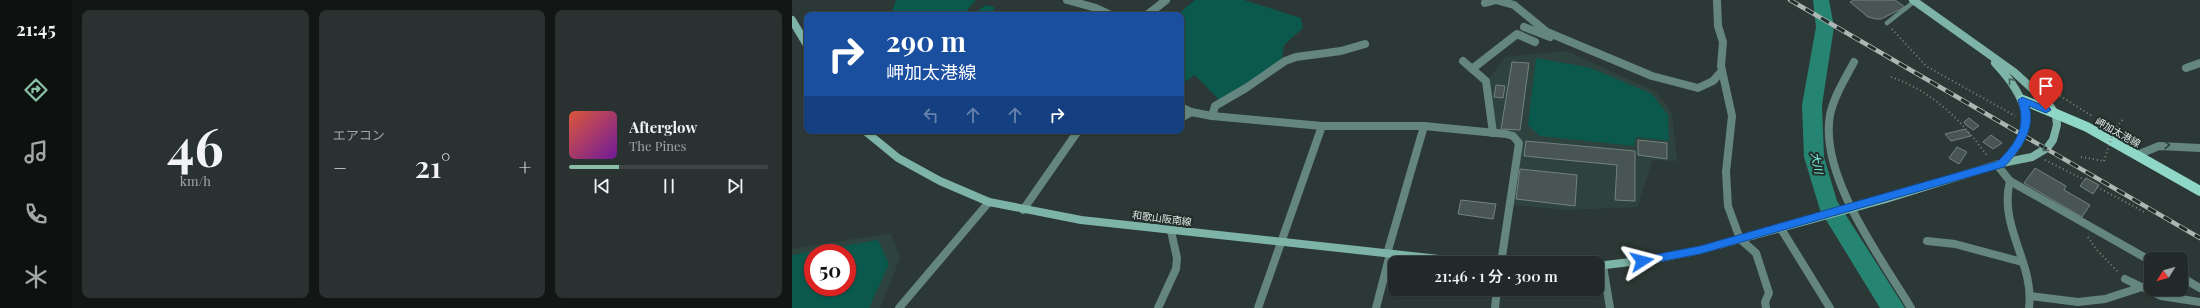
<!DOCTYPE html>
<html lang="ja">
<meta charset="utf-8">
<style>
:root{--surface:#212a28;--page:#293230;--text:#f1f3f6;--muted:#a2a7a8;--line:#3e4645;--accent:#8abfa5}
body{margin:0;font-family:"Playfair Display","Noto Sans JP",serif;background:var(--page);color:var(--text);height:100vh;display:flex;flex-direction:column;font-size:15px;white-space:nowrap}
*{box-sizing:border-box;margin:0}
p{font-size:13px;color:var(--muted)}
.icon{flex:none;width:22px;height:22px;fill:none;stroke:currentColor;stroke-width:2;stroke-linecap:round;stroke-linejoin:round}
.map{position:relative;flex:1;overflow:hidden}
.side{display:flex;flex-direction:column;gap:10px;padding:10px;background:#121716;width:720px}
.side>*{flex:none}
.banner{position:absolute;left:12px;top:12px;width:380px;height:122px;border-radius:8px;box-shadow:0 1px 3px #0004,0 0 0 1px var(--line);background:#1a4fa0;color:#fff;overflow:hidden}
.needle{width:26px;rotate:233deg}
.fabs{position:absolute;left:1352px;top:252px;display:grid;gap:8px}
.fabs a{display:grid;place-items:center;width:44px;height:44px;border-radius:8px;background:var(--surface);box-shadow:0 1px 3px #0004,0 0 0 1px var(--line);font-size:20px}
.speed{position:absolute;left:12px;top:244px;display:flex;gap:8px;font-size:20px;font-weight:700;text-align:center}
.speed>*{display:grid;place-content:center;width:52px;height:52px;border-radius:50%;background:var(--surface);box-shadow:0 1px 3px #0004,0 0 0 1px var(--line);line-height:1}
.speed .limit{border:6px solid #d22;background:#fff;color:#111}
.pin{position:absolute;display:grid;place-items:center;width:34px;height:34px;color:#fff;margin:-41px -17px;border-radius:50% 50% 50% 0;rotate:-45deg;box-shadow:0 0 4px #0007}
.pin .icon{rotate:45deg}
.me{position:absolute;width:44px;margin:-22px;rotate:81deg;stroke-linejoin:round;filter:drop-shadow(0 0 3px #0008)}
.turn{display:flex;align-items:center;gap:14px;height:84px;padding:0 16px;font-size:18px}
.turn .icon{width:52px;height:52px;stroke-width:2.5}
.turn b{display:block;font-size:28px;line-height:34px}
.lanes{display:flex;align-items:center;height:38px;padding:0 16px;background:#0003;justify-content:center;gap:20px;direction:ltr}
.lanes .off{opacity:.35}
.big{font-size:30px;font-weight:600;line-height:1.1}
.side .card{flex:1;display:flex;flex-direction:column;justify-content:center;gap:6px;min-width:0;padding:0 14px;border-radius:8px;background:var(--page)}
.side .dial{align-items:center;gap:0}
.dial b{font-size:52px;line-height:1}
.song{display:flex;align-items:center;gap:12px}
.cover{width:48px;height:48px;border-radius:6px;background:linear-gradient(135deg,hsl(10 70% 55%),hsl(280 70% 35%))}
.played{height:4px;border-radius:2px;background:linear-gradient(90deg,var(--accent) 25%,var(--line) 25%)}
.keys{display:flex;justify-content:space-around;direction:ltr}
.heat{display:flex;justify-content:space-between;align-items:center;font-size:22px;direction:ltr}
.side .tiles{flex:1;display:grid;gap:10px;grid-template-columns:repeat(3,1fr)}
.trip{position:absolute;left:596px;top:256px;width:216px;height:40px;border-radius:8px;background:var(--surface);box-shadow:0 1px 3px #0004,0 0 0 1px var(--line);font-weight:600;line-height:40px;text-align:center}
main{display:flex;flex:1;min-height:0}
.menu{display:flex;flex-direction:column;width:72px;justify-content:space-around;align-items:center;background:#0d1110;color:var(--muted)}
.menu .icon{width:28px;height:28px}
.menu .active{color:var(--accent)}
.menu b{font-size:18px;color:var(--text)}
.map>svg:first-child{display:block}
.built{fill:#2e433e;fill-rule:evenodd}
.green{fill:#0a594c;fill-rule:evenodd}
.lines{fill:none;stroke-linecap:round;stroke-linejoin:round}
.river{fill:#268472;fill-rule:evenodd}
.building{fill:#485552;stroke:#74827f}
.path{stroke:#7b8582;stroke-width:2;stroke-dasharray:1 3;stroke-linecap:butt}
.lane{stroke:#64867e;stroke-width:4.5}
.street{stroke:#64867e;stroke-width:8}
.secondary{stroke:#7db4a7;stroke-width:8}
.primary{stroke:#8fd7c6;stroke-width:10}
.rail-casing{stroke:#adb6b3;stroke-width:4.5}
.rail{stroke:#222e2b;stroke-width:3;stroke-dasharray:9;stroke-linecap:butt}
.path-bridge{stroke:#7b8582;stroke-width:2;stroke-dasharray:1 3;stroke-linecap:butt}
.oneway{stroke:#46645d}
.oneway2{stroke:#2f403c}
.route{fill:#1a73e8;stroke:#114b97}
.labels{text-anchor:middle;stroke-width:4;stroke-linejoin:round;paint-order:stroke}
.street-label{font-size:10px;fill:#e0e8e6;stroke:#222e2b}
.water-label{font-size:11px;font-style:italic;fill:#7efce2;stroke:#222e2b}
</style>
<main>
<nav class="menu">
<b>21:45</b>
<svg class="icon active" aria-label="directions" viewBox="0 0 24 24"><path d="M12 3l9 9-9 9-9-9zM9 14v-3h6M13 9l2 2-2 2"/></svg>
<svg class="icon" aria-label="music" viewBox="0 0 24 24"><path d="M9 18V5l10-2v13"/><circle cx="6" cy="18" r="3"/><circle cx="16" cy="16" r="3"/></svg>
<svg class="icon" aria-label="phone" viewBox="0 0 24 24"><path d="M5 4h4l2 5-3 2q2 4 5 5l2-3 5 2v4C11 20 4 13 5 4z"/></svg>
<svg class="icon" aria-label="climate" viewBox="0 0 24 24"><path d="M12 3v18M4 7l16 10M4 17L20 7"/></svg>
</nav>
<section class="side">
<div class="tiles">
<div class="card dial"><b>46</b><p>km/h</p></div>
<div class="card"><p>エアコン</p>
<div class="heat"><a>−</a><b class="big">21°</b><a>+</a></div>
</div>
<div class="card">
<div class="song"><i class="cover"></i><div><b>Afterglow</b><p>The Pines</p></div></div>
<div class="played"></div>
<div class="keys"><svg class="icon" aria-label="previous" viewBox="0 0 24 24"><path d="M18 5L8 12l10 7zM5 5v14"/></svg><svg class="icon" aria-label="pause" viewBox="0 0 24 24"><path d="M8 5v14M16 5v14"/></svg><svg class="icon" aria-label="next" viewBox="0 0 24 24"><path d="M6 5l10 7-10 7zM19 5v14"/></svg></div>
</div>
</div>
</section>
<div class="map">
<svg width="1408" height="308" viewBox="0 0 1408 308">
<rect width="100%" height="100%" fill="#2c3835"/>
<g class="built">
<path d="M774,51l91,41 15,22 5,47 -25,-1 -14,47 -71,3 -54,-5 10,-64 -8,-8 -20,-3 -6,-51 16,-22z"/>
<path d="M99,233l9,25 -20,50h-88v-59zM21,253h34v34h-34z"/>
</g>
<g class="green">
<path d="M104,0h80l-9,10 8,3 11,-8 8,2v8h-100l-3,-1z"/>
<path d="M403,0h49l57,18 2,10 -19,17 -2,14 -31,22 -32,19 -24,-25 -14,9v-69h-4z"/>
<path d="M744,58l55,10 61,26 16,21 1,26 -33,-4 -2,9 -94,-10 -12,-11z"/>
<path d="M86,240l11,24 -20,44h-77v-53zM21,253h34v34h-34z"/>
</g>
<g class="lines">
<path class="river" d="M1021,0h16l5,27 -12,78 2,52 13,44 68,107h-25l-60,-98 -16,-53 -2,-52 14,-78z"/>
</g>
<g class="building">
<path d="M1062,0h41l10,7 -24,12h-5l-8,-2 -18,-15z"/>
<path d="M720,62l17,1 -9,67 -19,-1z"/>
<path d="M704,85l9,1 -2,12 -9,-1z"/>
<path d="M1177,118l10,8 -6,4 -8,-6 -1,-2z"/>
<path d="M1173,129l6,7 -20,5 -6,-7z"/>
<path d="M1199,135l11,8 -9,6 -10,-7z"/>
<path d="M846,140l29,3v16l-29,-4z"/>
<path d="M734,141l109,10v50l-20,-1 2,-35 -93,-9z"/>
<path d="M1165,147l10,5 -8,12 -10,-6z"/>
<path d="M1243,168l31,18 -2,4 26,15 -8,12 -58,-34z"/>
<path d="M728,169l57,6 -2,31 -59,-7z"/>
<path d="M1294,178l13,7 -6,9 -13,-8z"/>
<path d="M669,200l35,4 -3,15 -35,-5z"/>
</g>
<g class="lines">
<g class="path">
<path d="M1100,29l34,37 89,50"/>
<path d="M1099,77c43,15 71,44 97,80"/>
<path d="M1251,85l49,31"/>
<path d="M1322,130l10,-12"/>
<path d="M1289,157l23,4"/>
<path d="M1253,160l40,20"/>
<path d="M1305,187l49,26"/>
<path d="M1296,237l8,12 23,24"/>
</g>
<path class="lane" d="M1095,23l28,-22"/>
<g class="street">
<path d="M275,0l29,8 15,7"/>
<path d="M704,0l18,5 33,27 105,44 46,12 15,-7 9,-10"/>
<path d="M925,0l1,26 5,16 -2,24 11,50 -6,56 2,34 12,33 16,14 13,40 -4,9 1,6"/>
<path d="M693,3l11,-3"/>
<path d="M355,15l19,-15"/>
<path d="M732,27l26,10"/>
<path d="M671,61l23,20 7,52"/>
<path d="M1062,62c-9,17 -20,34 -24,53 -11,61 51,143 81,193"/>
<path d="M1394,68l14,-5"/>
<path d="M680,69l45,-35 18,8"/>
<path d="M389,107l10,5 21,4 110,10h102l-37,128"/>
<path d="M420,116l3,-10 31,-18 39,-27 11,-4 45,-6 24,-7"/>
<path d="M389,118l10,-6"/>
<path d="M632,126l82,8 7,2 6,7 -18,120"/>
<path d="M1345,155l22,-9 41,2"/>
<path d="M1205,165l13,16 141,80"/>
<path d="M1218,181c-12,45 25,83 19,127"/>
<path d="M231,210l55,-79"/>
<path d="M988,227l50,81"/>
<path d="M1135,241l28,3 67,18"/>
<path d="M811,266l7,42"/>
<path d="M1389,277l19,11"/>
<path d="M1333,279l36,17 39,6"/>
<path d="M1238,296l48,6 27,-3 34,-11"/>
<path d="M107,308l90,-106"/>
<path d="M366,308l18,-39 1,-11 -6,-27"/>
<path d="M466,308l64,-182"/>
<path d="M584,308l14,-54"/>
<path d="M703,308l2,-19"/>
</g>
<g class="secondary">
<path d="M0,20l15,25"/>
<path d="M1203,63c32,34 45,65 7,100"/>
<path d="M73,131l33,27 42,23 49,21 92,18 395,43"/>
<path d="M805,266l58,-7 45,-9 186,-51 116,-36 30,-6 15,-9 6,-8 4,-15 -1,-10 -8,-12 -34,-31 -101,-72"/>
</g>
<path class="primary" d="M1231,100l64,27 113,64"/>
<g class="rail-casing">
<path id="rail" d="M998,0l410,238"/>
</g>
<use href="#rail" class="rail"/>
<path class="path-bridge" d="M1312,161l10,-31"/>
</g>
<defs><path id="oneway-chevron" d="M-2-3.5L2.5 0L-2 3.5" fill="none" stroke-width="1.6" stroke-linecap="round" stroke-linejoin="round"/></defs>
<g class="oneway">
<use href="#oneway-chevron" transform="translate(1219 81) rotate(-131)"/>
<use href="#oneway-chevron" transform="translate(1253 149) rotate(141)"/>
</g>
<use class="oneway2" href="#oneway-chevron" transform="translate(1375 145) rotate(-2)"/>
<path class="route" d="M1230,97l28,11 1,2 -5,3 -17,-7c7,24 -9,44 -25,61l-304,87 -58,11 -5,-4 5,-4 58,-11 298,-85c19,-19 28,-33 20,-61z"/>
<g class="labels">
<g class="street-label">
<text transform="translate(1326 132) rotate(29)" y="4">岬加太港線</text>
<text transform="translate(370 218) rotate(7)" y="4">和歌山阪南線</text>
</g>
<g class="water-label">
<text transform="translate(1025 163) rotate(79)" y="4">大川</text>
</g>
</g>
</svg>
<div class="fabs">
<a><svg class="needle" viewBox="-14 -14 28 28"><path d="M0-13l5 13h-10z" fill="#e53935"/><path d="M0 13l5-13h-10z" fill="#a2a7a8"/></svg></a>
</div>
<div class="speed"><div class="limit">50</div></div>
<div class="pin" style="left:1254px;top:110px;background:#d93025"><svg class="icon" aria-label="arrive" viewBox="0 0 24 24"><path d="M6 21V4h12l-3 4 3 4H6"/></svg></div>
<svg class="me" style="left:850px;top:261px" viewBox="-20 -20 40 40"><path d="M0-17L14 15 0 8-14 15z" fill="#1a73e8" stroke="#fff" stroke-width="4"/></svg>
<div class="trip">21:46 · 1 分 · 300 m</div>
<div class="banner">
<div class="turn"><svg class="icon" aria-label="right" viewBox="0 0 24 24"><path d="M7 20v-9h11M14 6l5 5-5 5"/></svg><div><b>290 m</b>岬加太港線</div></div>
<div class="lanes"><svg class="icon off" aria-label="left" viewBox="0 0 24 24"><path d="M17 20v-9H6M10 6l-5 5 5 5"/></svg><svg class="icon off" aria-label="ahead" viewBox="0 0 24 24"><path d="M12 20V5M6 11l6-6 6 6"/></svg><svg class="icon off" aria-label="ahead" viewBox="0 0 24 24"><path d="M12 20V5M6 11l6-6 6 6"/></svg><svg class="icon" aria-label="right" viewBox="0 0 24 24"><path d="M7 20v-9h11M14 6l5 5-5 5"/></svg></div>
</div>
</div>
</main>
